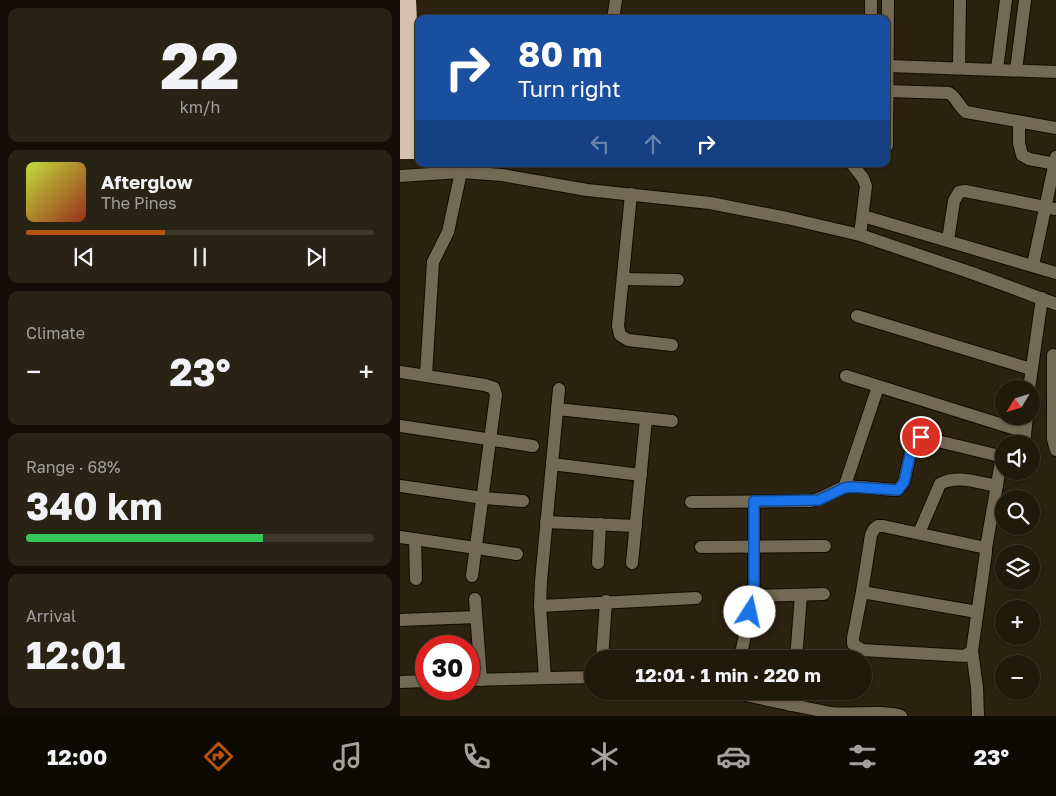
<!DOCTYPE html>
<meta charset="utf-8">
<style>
:root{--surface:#201a0b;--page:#282314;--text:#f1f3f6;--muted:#a2a19d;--line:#3d382c;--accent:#b45309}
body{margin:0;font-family:"Golos Text",sans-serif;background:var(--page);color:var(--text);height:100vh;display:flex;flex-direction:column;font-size:19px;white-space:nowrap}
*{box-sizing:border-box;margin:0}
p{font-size:16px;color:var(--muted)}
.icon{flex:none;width:28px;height:28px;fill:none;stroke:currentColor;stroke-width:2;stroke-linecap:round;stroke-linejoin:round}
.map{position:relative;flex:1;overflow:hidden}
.drawer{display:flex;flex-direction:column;gap:8px;padding:8px;background:#120e06;width:400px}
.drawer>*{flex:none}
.top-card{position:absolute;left:15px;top:15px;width:475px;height:152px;border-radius:10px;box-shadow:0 1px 4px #0004,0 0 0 1px var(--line);background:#1a4fa0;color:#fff;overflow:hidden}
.needle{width:32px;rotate:232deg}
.buttons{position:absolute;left:595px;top:380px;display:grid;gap:10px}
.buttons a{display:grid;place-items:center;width:45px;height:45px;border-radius:50%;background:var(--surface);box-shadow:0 1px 4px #0004,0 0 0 1px var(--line);font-size:25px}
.speed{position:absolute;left:15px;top:635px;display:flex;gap:10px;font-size:25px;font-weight:700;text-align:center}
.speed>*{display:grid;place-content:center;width:65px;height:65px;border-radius:50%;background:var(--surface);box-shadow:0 1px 4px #0004,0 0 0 1px var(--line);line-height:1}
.speed .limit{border:8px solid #d22;background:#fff;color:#111}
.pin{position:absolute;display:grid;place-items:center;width:42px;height:42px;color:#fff;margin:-21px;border:2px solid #fff;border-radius:50%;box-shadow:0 1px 5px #0007}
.me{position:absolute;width:55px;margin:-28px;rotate:10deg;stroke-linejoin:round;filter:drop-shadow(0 0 4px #0008)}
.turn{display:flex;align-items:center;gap:18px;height:105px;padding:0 20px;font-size:22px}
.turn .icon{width:65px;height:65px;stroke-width:2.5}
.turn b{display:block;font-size:35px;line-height:42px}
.lanes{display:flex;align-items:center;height:48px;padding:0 20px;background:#0003;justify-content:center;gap:25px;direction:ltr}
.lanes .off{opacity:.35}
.big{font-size:38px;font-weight:700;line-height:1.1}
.drawer .tile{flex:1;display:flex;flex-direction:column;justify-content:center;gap:8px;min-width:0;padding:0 18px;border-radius:10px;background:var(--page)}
.drawer .dial{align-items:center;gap:0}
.dial b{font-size:65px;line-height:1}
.song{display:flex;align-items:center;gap:15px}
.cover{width:60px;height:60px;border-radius:8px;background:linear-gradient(135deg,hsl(70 70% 55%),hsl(10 70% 35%))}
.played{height:5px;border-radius:2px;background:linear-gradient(90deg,var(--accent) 40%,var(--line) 40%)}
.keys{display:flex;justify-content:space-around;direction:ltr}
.heat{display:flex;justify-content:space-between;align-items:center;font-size:28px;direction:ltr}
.charge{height:8px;border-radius:4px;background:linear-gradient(90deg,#34c759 68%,var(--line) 0)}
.trip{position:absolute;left:184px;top:650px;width:288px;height:50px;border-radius:25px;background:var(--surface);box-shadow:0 1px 4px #0004,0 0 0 1px var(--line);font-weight:700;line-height:50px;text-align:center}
.tab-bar{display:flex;height:80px;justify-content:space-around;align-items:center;background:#0d0a04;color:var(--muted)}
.tab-bar .icon{width:35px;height:35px}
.tab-bar .active{color:var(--accent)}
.tab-bar b{font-size:22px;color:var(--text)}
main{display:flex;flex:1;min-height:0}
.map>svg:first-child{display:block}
.building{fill:#d6c0b0}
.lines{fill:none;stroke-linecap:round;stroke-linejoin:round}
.minor-casing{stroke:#130b00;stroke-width:14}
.minor{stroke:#746954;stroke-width:12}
.route-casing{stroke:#114b97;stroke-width:12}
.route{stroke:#1a73e8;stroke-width:9}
</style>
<main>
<section class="drawer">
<div class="tile dial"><b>22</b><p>km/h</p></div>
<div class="tile">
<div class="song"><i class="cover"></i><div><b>Afterglow</b><p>The Pines</p></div></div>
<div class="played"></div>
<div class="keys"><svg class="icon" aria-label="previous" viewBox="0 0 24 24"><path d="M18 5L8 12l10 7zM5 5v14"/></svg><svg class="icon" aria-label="pause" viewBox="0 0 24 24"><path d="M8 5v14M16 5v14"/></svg><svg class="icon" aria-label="next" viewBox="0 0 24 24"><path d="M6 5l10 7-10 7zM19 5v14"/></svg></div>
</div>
<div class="tile"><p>Climate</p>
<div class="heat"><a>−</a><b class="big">23°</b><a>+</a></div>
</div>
<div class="tile"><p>Range · 68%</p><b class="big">340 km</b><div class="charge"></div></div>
<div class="tile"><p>Arrival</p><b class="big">12:01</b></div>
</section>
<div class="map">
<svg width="656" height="716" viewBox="0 0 656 716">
<rect width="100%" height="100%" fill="#2b220f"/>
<path class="building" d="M0,0h16l3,67v92h-19z"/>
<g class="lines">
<g class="minor-casing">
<g id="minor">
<path d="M213,19l3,-19"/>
<path d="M471,19v-19"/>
<path d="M489,66l167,6"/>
<path d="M559,68l1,-68"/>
<path d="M597,69l9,-69"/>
<path d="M616,70l9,-70"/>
<path d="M488,91l61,2c8,5 10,14 17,19l90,16"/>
<path d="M619,122v21l3,12 7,4 27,5"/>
<path d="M487,146l1,-146"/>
<path d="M452,164l11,14 3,8 -6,49"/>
<path d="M0,176l61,-4 41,3 85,15 123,13 77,15 73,17 112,38 84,31"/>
<path d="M231,194l-13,132 2,9 8,5 44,5"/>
<path d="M463,216l193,57"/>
<path d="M548,240l6,-39 5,-9 6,-1 91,18"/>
<path d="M633,265l23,-108"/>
<path d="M223,279l55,1"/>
<path d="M457,316l174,53"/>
<path d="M653,355v84l3,11"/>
<path d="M0,372l85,13 9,3 2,7 -24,181"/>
<path d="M26,375l7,-113 15,-30 13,-60"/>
<path d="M446,376l179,56"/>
<path d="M629,389l13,-91"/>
<path d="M157,409l115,12"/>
<path d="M0,426l133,20"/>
<path d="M624,444l3,-28"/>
<path d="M152,464l89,11"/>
<path d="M0,486l83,12 40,3"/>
<path d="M444,488l34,-101"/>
<path d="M291,502l119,-1c16,-2 23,-12 37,-14 16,-2 34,3 51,3l6,-8 9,-40 3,-4 5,-1 83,20"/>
<path d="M146,522l90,4"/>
<path d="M478,526h5l103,22v4l-14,99 -7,5 -103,-6 -9,-6v-6l9,-46 9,-57 3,-6z"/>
<path d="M519,533l21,-49c17,-10 39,-1 57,2"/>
<path d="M0,537l117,17"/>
<path d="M15,539l1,40"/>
<path d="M301,547l124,-1"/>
<path d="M586,548l16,-92"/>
<path d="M198,563l2,-39"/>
<path d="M232,563l14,-144"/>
<path d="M462,592l115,20"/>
<path d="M353,596l71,-2"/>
<path d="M75,599l6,81"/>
<path d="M140,606l156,-8"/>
<path d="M0,620l76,-3"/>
<path d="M572,651l5,37 1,28"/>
<path d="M202,659l4,-58"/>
<path d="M340,659l14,-67v-91"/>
<path d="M396,659l5,-64"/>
<path d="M145,678l-5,-72 1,-25 18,-192"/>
<path d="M69,680l123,-3"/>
<path d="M0,682l26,-1"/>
<path d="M326,691l105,22c20,2 52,-3 70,3"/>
<path d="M390,705l2,-14"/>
</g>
</g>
<use href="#minor" class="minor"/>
</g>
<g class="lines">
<g class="route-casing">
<path id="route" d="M350,612l4,-20v-91l65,-1 25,-12 8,-1 46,3 6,-8 9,-40 3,-4 5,-1"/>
</g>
<use href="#route" class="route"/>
</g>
</svg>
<div class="buttons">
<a><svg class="needle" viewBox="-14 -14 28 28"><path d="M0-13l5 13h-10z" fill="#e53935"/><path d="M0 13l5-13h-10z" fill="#a2a19d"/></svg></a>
<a><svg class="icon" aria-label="sound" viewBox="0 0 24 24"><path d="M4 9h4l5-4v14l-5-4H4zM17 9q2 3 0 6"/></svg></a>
<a><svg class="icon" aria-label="search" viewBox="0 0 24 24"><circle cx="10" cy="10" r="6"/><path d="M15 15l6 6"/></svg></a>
<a><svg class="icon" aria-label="layers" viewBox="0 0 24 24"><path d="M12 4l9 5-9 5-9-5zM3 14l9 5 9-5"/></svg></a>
<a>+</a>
<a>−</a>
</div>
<div class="speed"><div class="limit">30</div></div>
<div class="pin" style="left:521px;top:437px;background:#d93025"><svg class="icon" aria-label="arrive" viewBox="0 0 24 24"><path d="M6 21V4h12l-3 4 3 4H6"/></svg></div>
<svg class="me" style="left:350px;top:612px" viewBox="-20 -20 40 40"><circle r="19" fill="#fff"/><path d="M0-13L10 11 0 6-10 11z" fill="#1a73e8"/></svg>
<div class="trip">12:01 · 1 min · 220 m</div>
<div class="top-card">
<div class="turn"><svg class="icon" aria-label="right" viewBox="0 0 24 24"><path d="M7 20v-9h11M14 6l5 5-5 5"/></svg><div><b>80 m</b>Turn right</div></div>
<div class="lanes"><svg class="icon off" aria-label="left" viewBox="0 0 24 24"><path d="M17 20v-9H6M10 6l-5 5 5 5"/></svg><svg class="icon off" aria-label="ahead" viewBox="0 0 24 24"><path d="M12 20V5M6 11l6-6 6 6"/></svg><svg class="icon" aria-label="right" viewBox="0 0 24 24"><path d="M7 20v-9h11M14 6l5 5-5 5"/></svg></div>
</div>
</div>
</main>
<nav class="tab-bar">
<b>12:00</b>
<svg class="icon active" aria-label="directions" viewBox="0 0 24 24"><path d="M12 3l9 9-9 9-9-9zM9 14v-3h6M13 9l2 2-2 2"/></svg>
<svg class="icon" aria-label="music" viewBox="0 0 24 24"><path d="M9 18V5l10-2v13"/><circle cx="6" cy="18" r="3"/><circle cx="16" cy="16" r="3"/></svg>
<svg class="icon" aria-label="phone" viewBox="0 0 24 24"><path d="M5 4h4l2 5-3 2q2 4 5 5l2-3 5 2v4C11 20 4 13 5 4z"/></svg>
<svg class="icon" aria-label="climate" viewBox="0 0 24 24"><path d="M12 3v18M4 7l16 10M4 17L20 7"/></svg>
<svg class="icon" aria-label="car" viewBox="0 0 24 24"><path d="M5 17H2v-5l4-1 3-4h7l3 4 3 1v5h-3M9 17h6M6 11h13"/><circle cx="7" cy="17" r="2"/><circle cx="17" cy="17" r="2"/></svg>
<svg class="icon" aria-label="filters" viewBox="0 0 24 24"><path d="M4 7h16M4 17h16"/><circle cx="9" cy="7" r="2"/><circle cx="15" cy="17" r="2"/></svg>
<b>23°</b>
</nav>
